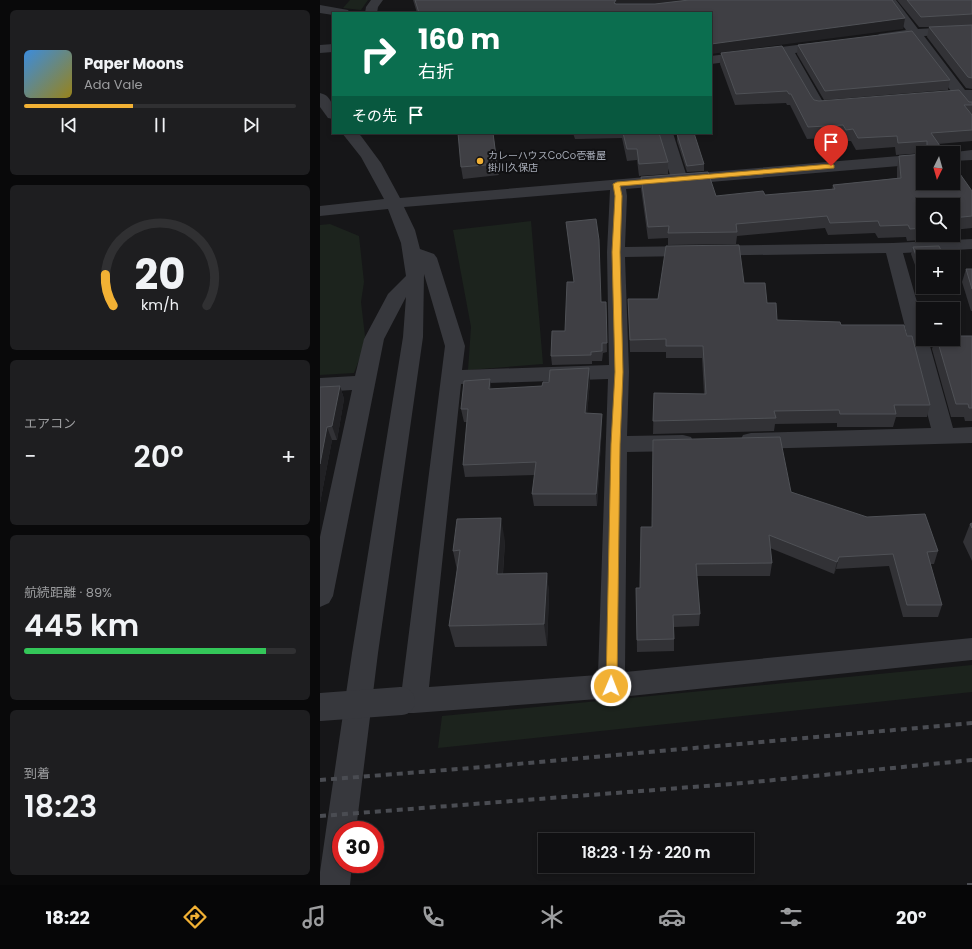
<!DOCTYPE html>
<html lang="ja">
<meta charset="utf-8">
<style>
:root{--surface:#101012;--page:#1e1e20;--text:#f1f3f6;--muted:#9c9d9f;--line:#303032;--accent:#f2b134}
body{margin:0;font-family:Poppins,"Noto Sans JP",sans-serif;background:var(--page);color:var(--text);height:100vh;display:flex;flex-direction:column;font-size:15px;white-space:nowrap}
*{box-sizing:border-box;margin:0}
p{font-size:13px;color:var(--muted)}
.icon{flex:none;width:22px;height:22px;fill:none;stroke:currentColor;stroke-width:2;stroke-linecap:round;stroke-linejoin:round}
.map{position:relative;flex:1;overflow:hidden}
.sheet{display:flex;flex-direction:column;gap:10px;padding:10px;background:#09090a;width:320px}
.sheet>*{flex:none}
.guide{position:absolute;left:12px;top:12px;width:380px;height:122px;border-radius:0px;box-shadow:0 2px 6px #0003,0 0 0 1px var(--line);background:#0b6e4f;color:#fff;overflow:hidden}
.needle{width:26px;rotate:185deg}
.controls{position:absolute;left:596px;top:146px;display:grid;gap:8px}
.controls a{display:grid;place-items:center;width:44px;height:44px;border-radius:0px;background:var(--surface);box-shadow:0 2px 6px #0003,0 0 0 1px var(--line);font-size:20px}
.speed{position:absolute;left:12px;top:821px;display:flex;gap:8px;font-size:20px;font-weight:700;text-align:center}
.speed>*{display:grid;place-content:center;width:52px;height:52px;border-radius:50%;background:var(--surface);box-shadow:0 2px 6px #0003,0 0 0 1px var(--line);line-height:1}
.speed .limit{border:6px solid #d22;background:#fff;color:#111}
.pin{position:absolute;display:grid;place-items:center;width:34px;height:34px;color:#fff;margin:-41px -17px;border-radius:50% 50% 50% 0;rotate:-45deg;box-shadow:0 0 4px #0007}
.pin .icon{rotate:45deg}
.me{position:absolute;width:44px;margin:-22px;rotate:1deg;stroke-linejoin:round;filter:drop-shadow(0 0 3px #0008)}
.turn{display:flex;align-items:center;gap:14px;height:84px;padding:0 20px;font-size:18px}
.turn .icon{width:52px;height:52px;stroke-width:2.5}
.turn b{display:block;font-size:28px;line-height:34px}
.then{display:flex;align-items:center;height:38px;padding:0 20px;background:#0003;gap:8px;font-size:15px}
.big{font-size:30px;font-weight:600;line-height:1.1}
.sheet .tile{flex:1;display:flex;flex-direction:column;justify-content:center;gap:6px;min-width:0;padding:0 14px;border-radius:6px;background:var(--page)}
.sheet .dial{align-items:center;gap:0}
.dial svg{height:104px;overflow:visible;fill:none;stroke:var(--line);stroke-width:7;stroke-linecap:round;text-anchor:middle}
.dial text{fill:var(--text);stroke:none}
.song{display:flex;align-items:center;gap:12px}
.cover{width:48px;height:48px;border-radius:6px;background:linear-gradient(135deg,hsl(210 70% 55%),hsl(50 70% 35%))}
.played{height:4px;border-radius:2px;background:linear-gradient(90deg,var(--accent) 40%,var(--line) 40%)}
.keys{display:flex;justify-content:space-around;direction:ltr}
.heat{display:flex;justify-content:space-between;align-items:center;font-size:22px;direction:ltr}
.charge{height:6px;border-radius:3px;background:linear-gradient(90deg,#34c759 89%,var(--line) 0)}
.trip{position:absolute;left:218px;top:833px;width:216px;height:40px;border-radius:0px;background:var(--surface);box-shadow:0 2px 6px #0003,0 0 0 1px var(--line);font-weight:600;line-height:40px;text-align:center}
.tab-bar{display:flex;height:64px;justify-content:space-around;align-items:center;background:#060607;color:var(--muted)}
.tab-bar .icon{width:28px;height:28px}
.tab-bar .selected{color:var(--accent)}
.tab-bar b{font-size:18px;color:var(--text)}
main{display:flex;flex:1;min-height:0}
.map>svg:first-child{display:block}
.green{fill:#1c231d}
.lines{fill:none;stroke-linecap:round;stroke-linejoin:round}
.minor{fill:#37383d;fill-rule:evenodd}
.rail{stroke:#4a4c52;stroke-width:4;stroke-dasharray:6 5;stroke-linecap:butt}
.minor-bridge{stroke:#37383d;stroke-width:28}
.wall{fill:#323236}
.shaded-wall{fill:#212124}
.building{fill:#3f3f44;stroke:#4f5156}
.route{fill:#f2b134;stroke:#9d7322}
.poi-dot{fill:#f2b134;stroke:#111113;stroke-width:1.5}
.labels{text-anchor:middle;stroke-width:4;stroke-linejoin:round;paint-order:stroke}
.far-poi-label{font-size:10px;fill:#a8adb8;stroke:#111113;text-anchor:start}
</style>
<main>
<section class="sheet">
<div class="tile">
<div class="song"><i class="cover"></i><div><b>Paper Moons</b><p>Ada Vale</p></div></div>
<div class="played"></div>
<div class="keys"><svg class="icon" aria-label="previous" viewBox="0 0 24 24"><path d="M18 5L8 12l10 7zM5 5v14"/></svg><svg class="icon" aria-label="pause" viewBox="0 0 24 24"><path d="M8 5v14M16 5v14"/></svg><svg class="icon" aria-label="next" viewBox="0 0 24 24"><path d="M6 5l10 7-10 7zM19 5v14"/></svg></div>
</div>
<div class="tile dial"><svg viewBox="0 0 100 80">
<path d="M14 69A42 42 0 1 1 86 69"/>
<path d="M14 69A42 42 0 0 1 8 45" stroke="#f2b134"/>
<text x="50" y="56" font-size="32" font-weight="700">20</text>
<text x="50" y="72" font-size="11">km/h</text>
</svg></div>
<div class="tile"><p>エアコン</p>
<div class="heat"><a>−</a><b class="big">20°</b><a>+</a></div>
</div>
<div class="tile"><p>航続距離 · 89%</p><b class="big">445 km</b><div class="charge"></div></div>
<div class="tile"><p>到着</p><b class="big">18:23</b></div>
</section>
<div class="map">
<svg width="652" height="885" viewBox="0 0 652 885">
<rect width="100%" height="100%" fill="#161618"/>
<g class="green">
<path d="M30,0h18l-7,10 -18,-2z"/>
<path d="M211,221l12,143 -75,6 3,-43 -18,-97z"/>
<path d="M10,224l29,12 5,46 -3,20 4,34 -4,19 -7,18 -34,2v-150z"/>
<path d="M652,665v27l-534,56 4,-32z"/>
</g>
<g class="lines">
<g class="minor">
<path d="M51,0h12l-5,7 -1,6h-12l1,-6z"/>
<path d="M564,0h12l22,29 54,-3v8l-48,2 41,54h7v23l-5,-1 -10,-13 -24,2 -5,-1 -2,-3 2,-3 23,-3 -40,-54 -27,4 -5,-1 -2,-3 2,-3 27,-4z"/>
<path d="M0,5l28,5 2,3h-17v2l-13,-2z"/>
<path d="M508,41l5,1 2,3 -2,3 -38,5 28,49 16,-1 5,1 2,3 -2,3c-9,2 -22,5 -31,2l-31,-55 -71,9v-8z"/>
<path d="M13,44v8l-13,1v-8z"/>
<path d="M0,93c13,3 13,15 13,26l-5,-1 -8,-11z"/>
<path d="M22,133h16l3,3 20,27 19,35 270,-23 -13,-42h16l13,41 237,-20v10l-297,25 1,7 -2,51 268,-4 79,-4v10l-69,4 20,70v16h5l25,89 19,-1v16l-221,6 -8,-2 -3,-6 3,-6 8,-2 180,-5 -45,-175 -261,4 4,115 -2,64 56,-1 8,2 3,6 -3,6 -8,2 -56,1 -2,220 347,-34v22l-361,38 -197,15h-13l-10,-3 -4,-9 4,-9 11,-4 43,-342 -21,-72 -1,63 -45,316 -22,177h-15v34h11l-2,21h-30v-13l6,-42 26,-177 51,-316 3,-40 -22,42 -51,257 -4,7 -9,4v-70l32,-147 -32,2v-14l35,-2 9,-37 24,-45 18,-18 -5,-33 -13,-34 -68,7v-10l64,-7 -23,-42zM290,190l-3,62 2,113 -147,5 3,-24 -28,-88 -3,-4 -14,-5 -5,-19 -11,-23zM288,379l-10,296 -169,12 32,-303z"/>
<path d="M652,150v10l-19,1v-8h-6z"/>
</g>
<g class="rail">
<path d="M0,780l163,-13 489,-44"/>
<path d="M0,816l424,-33 228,-23"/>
<path d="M647,885h5"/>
</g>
<path class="minor-bridge" d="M0,707l81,-6"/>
</g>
<g class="wall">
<path d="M93,0h479l13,18 -2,11 -192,-16h-294z"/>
<path d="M577,0h75v89l-6,-1 -39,-51 2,-10h-10z"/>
<path d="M478,45l152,35 -2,10 -124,10 -27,-46z"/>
<path d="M401,53l90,43 3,4 5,1 150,1h3v39l-34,3 7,9h-21l-28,2 -1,-8 -39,3 -5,-9h-7l-3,-4 -34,2 -17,-34h-3l-1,-2 -51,2 -15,-41z"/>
<path d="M173,133l6,42 -36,4 -2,-12z"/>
<path d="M253,133h86l9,29v12l-29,2 -2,-16 -10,1 -5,-23 -47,1z"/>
<path d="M357,134l27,30v7l-17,1 -10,-31z"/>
<path d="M579,156l73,35v37l-19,2v-25h-30v30h11l-1,4 -26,2 -1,-4 -28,1 -3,-5 -47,2 -3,-7 -88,8 -1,8 -68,1v-7l-20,1 -7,-50v-12l75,19 49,-1 67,-5 1,-5 64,-7v-10z"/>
<path d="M246,222l35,80h5l1,50 -4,1 -1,8h-10v3l-40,1 -1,-9 14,-25 9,-49z"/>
<path d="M593,247l10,10v30h30l3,1 -2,7h-28l-15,-41z"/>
<path d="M646,269h6v42h-1l-9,-29z"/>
<path d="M424,283l23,20 10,17 64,5 66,11 23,69 -3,12h-31l-3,10h-56v-4l-62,1 -1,7 -121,3 1,-41 50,1 -2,-36h-36v-6h-36l-2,-53h30z"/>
<path d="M652,336v85h-7l-1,-4h-13l-19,-68 3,-10h18z"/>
<path d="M170,379l1,10 51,-3 48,-5 -3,32 15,1v12l-5,80h-63l-2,-12 3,-19 -70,2 -2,-12 4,-43h-3l-3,-13z"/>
<path d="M20,386l4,13 -7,41h-5l-12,63v-116z"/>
<path d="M471,492l147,59 -4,13h-4l12,41 -4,12h-35l-14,-51 -53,3 -2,5 -64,-26 2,15 -2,13h-73l3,38 -1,12 -25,1v24l-37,1 -1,-64h4l12,-61z"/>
<path d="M652,523v38l-9,-19 7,-18z"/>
<path d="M185,541l-2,33 44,-1 2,22 -2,51 -92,1 -6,-21 8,-56 -4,-19z"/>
</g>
<g class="shaded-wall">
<path d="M296,0h74l-68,8 -8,-5z"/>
<path d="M585,18l-2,11 -192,25v-10z"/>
<path d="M269,368l1,13 -4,45 -1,-13z"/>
<path d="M170,379l2,13 -3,-3z"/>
<path d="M20,386l4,13 -7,41 -5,-14z"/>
<path d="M282,414v12l-5,80 -1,-12z"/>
<path d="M7,427l5,13 -12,63v-39z"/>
<path d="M181,518l4,23 -4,55 -4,-22z"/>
<path d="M519,557l-3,12 -2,5 3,-12z"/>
<path d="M227,573l2,22 -2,51 -3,-22z"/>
</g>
<g class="building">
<path d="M95,0h201l-2,3 2,1h39l34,-4h203l13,18 -194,26v-31h-292z"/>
<path d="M587,0h65v14l-51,3z"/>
<path d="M652,25v53l-4,-1 -39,-50z"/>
<path d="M592,31l38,49 -125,11 -27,-46z"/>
<path d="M462,46l29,50 3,4 5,1 140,-11 10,12h3v3h-8l8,10v15l-41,3 14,20h-18v-12l-29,2 -1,-7 -39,2 -5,-9 -7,1 -3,-5 -35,2 -17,-33h-2l-2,-3 -51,3 -15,-41z"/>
<path d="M138,133h35l4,31 -36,3z"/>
<path d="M303,133h36l9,29 -29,2 -2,-15h-10z"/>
<path d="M374,133l10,31 -17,2 -10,-32z"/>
<path d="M603,154v29h30v-19l19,27v25l-19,2v-13h-30v23l-13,1 -2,-4 -28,1 -2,-5 -48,2 -3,-7 -91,8 1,8 -69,1 1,-7 -21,1 -7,-50 67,-5 8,24 47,-5 2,4 70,-6 -2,-4 68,-7 -2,-22z"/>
<path d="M276,219l3,21 2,62h5l1,41h-5v8l-11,1v3l-40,1 1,-25h13l2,-49h7l-8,-60z"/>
<path d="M419,245l5,38h21l2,20h9l1,17 63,2 1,3h63l3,11h5l18,69h-36l2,9h-56l-1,-4 -65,1 2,7 -123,3 1,-28 52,1 -3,-48h-37v-7l-36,1 -2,-41h30l8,-53z"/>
<path d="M619,246l5,11h-21v19l-10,-29z"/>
<path d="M646,269h6v20z"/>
<path d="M633,282l3,6h-29v-1h26z"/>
<path d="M633,336h19v72h-3l-1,-4h-12l-19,-65h16z"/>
<path d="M269,368l-4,45 17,1 -6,80h-64l4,-32 -73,3 5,-56h-7l3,-28 26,-2 -1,10 53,-3 1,-4h6l1,-12z"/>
<path d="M20,386l-8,40 -5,1 -7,37v-77z"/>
<path d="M460,437l11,55 76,25 58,-3 13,37 -11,1 15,53h-35l-14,-51 -54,3 -2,5 -68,-27 3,28 -76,1 4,50 -27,1 1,24 -37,1 -1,-52h4l1,-61h11l1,-87z"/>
<path d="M181,518l-4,56 50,-1 -3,51 -95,2 11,-76 -7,1 4,-32z"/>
<path d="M652,523v5l-2,-4z"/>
</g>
<path class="route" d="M511,164l3,1v3l-214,18 2,10 -2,56 3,120 -3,72 -3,242 -2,4 -4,1 -4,-1 -1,-4 5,-242 4,-72 -3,-120 3,-56 -2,-12 4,-2z"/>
<circle class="poi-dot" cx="160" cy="161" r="4"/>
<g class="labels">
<g class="far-poi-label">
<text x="168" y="159">カレーハウスCoCo壱番屋<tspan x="168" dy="12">掛川久保店</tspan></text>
</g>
</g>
</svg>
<div class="controls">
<a><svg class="needle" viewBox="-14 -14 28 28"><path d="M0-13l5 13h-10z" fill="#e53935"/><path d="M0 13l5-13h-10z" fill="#9c9d9f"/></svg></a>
<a><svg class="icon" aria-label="search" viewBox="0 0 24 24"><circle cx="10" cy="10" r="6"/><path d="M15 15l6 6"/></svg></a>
<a>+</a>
<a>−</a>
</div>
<div class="speed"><div class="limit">30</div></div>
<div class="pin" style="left:511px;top:166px;background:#d93025"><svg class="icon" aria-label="arrive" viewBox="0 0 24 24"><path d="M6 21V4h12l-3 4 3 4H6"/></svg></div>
<svg class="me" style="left:291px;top:686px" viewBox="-20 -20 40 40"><circle r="17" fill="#f2b134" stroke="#fff" stroke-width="3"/><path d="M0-11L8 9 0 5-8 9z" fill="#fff"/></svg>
<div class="trip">18:23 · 1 分 · 220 m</div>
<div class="guide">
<div class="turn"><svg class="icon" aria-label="right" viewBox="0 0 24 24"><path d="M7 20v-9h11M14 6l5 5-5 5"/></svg><div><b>160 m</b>右折</div></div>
<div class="then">その先<svg class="icon" aria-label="arrive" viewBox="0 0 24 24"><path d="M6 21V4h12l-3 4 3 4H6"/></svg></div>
</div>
</div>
</main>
<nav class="tab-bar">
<b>18:22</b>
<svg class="icon selected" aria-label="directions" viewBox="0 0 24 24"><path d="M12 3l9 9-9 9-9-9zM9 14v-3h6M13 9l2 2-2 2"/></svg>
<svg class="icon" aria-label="music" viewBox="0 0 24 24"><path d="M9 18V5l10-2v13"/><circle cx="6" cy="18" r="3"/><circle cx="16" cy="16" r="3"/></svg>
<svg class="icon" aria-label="phone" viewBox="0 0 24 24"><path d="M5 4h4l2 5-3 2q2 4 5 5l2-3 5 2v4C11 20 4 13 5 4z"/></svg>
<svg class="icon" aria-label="climate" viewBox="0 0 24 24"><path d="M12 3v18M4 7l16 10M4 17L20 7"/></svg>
<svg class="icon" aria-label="car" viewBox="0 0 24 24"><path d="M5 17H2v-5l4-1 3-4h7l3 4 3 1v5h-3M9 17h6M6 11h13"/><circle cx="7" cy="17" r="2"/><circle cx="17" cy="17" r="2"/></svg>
<svg class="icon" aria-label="filters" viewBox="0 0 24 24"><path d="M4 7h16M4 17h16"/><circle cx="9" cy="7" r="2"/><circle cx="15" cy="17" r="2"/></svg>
<b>20°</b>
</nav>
